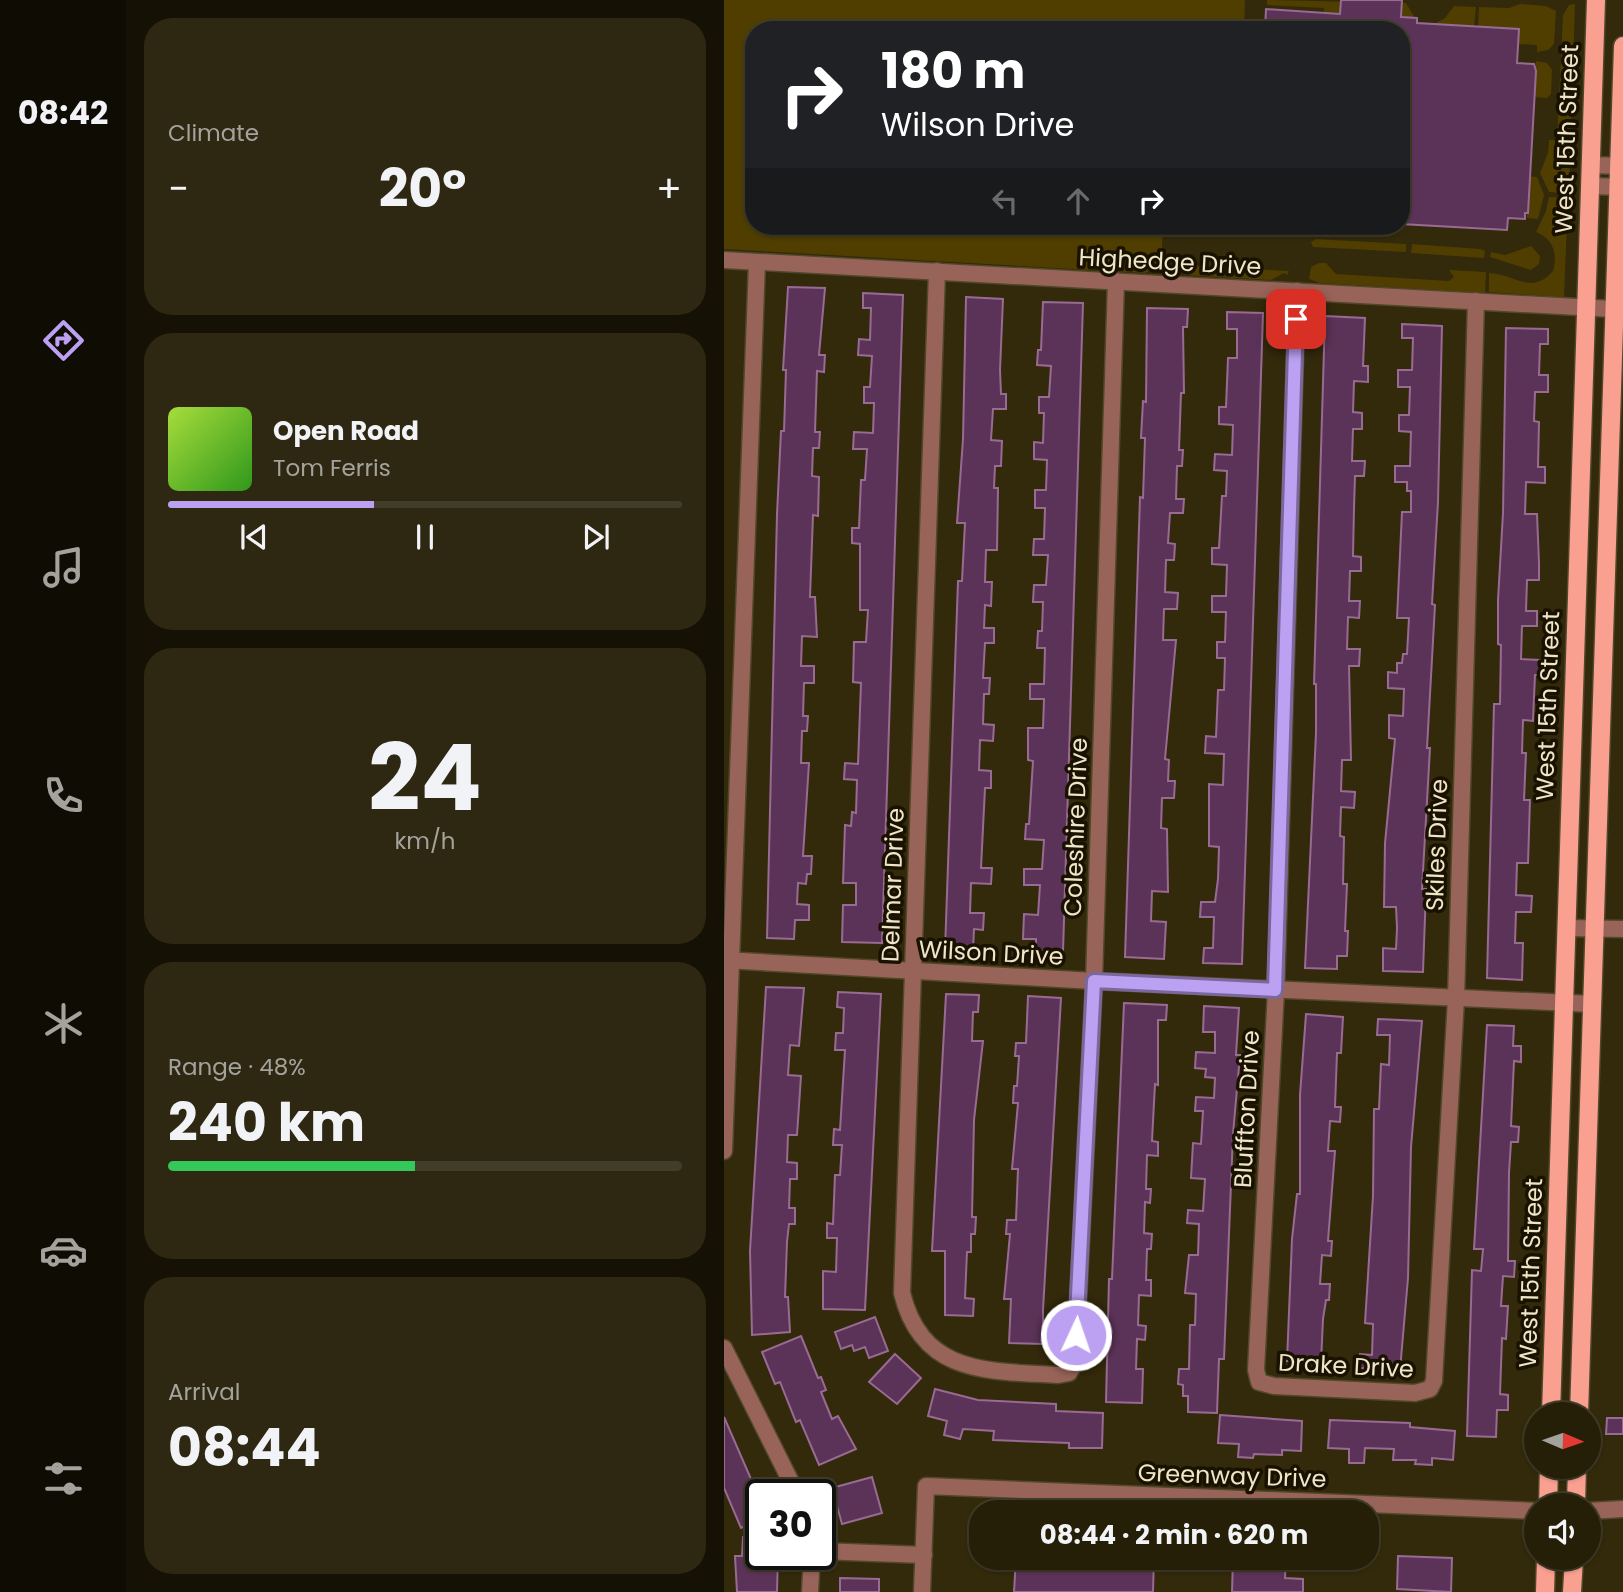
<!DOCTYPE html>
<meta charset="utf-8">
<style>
:root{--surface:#261f08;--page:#2e2712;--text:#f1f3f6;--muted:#a4a29c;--line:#423d29;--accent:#bca0f2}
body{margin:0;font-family:Poppins,sans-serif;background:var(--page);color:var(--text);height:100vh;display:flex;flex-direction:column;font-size:26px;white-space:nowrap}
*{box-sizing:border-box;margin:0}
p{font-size:23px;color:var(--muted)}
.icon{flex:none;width:38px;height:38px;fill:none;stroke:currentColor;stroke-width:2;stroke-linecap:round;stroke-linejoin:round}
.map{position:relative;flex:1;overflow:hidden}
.panel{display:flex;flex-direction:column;gap:18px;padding:18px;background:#151104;width:598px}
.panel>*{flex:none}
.banner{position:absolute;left:21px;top:21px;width:665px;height:214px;border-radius:28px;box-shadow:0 2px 5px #0004,0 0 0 2px var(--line);background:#202124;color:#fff;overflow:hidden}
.needle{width:46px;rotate:92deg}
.buttons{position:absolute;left:800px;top:1402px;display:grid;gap:14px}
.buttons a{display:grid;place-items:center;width:77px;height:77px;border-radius:50%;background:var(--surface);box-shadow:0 2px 5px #0004,0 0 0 2px var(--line);font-size:35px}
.speed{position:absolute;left:21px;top:1479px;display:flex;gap:14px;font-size:35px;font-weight:700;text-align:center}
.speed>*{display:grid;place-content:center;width:91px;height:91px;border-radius:50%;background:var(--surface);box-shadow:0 2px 5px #0004,0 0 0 2px var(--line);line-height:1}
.speed .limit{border:4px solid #111;border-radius:10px;background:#fff;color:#111}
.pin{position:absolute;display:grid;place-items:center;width:60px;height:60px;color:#fff;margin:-30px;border-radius:14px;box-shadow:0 4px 10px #0006}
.me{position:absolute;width:77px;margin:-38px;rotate:3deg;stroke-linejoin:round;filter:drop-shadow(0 0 5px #0008)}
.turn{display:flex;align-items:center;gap:24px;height:147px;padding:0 21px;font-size:32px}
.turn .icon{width:91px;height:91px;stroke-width:2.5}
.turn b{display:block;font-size:49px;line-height:60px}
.lanes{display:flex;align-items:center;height:66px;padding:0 21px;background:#0003;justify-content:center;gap:35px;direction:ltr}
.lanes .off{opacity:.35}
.big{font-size:52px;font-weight:700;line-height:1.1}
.panel .widget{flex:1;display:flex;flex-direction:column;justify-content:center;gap:10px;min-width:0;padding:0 24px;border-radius:28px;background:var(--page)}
.panel .dial{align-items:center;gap:0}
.dial b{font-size:91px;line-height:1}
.song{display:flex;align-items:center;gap:21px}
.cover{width:84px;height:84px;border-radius:10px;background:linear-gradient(135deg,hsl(80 70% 55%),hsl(110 70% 35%))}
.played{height:7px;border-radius:4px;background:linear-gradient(90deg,var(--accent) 40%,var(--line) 40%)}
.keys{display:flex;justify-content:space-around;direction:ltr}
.heat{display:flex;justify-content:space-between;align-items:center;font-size:38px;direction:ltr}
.charge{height:10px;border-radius:5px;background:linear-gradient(90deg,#34c759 48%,var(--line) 0)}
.trip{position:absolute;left:245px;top:1500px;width:410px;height:70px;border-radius:28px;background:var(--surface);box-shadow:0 2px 5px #0004,0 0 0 2px var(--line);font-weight:700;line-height:70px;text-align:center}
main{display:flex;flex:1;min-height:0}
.menu{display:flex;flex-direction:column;width:126px;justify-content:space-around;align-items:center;background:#0f0c03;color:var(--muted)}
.menu .icon{width:49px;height:49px}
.menu .on{color:var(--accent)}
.menu b{font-size:32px;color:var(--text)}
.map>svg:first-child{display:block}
.green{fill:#4f3e00}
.building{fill:#5c3358;stroke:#986b92;stroke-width:2}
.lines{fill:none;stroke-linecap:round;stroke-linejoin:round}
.minor-casing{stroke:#514729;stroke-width:19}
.major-casing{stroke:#514729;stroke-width:21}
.minor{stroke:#986359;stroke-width:16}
.major{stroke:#f9a090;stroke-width:18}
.route-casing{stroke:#7a689d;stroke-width:18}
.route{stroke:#bca0f2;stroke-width:12}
.labels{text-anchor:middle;stroke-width:7;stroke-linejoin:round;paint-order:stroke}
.street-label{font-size:24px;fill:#efe5c8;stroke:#1a1200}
</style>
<main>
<nav class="menu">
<b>08:42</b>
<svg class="icon on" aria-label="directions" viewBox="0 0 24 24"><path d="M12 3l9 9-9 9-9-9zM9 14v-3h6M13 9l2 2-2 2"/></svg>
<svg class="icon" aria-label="music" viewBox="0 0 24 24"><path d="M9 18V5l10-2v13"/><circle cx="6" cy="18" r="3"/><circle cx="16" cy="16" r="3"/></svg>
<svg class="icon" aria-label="phone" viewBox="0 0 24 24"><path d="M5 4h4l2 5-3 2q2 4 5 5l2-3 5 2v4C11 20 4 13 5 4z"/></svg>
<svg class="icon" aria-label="climate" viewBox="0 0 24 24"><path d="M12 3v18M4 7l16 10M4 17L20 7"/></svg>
<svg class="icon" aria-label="car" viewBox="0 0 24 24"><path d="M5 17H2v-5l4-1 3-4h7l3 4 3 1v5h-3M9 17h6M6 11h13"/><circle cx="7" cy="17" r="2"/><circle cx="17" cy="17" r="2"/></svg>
<svg class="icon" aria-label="filters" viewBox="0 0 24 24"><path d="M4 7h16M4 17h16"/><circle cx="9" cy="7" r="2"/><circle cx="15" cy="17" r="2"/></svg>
</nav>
<section class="panel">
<div class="widget"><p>Climate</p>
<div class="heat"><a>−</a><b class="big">20°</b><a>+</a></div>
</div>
<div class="widget">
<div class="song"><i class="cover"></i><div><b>Open Road</b><p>Tom Ferris</p></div></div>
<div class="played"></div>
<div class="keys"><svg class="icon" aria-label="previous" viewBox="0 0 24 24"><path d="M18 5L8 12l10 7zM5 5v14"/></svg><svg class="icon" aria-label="pause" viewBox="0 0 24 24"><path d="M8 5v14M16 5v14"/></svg><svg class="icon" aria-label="next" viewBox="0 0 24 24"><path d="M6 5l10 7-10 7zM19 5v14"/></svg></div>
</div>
<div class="widget dial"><b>24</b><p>km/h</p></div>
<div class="widget"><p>Range · 48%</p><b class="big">240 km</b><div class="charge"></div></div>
<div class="widget"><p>Arrival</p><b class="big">08:44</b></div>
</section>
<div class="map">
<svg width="899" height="1592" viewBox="0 0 899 1592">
<rect width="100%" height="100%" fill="#33290b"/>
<g class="green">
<path d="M0,0h521l-1,30h-490v196h409l-2,39 -16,8 -421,-24z"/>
<path d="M543,0l139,3 9,15 -91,-5v-5l-57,-3z"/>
<path d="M796,4l26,2 10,5 -2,33 -6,6 -11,2v-7l-19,-1 1,-15 -41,-2 1,-20 30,1z"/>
<path d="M851,4l-6,190 -20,-2 -9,-19 8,-20 1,-13h8l6,-125 6,-10z"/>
<path d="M730,6l22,1 -2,20 -40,-3 11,-6z"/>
<path d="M812,61l11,2 5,7 -1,24 -4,4 -13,-1z"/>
<path d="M803,176l10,1 7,18 -6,24 -11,-1z"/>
<path d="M825,197l19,1 -4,99 -75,-5v-19c26,1 42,23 64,-2 5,-18 0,-32 -17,-39l10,-21z"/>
<path d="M592,239l90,5v8l-93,-5 -2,-5z"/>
<path d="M688,244l68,5 5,2 -1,7 -73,-5z"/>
<path d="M807,246l9,10 -1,8 -8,6 -41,-13 1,-5 14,3z"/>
<path d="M595,263h7l10,11 113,7 5,-4 -5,-7 37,2 -1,21 -165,-10 -11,-4 2,-12z"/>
<path d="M452,265l113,6 -2,4 -3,-2 -13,7 -86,-5 -9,-6z"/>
</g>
<g class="building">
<path d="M617,0h61l-1,17 16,1v5l102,6 -2,34 17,1 2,7 -8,142h-3v6l-17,-1 -1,12 -106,-6v-194h-136l1,-21 74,5z"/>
<path d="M64,287l37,1 -6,67h6l-1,17 -7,-1 -2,61h5l-1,16h-6l-1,28 7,1 -1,39 -5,-1 -3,82h5l2,40 -15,-1 -1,30h13v17h-10l-1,33h5l-1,15h-5l-1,32h8l-6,93h9l-1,18h-4l-1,10 -8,-1 -1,21 12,1v15h-14l-1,19 -27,-1 10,-424 4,-83h3l2,-61h-3z"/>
<path d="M139,293l40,2 -21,648 -40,-1 1,-37h13v-22h-13l2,-58 6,1 1,-14 4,1 1,-33 -13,-1 1,-16 13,1 3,-81 -8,-1 1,-40h12l2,-32h-8v-66l-8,-1v-15h7l2,-48h4l2,-31h-14l1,-17 19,1 1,-30h-10v-16h6l2,-31 -14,-1 1,-16 11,1 1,-32h-8z"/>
<path d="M242,297l37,2 -3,71 1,24h5v15h-13l-2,31 11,1 -1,25h-6l-1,22h4l-1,62h-11l-1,32h7l-1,24 -6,-1 -1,23h10v15h-9l-2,35h7l-1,16h-5l-1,30 11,1 -1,16 -13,-1 -1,30 12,1v17h-6l-4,80h11l-1,16 -20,-1 -1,30h14l-1,17 -9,-1 -1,22 -28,-1 13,-369h4l3,-58h-8l6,-84z"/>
<path d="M319,302l40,1 -20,649 -27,-1v-12h-13l1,-25 14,1 2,-30h-16v-16h18l2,-29 -19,-1 1,-15h3l4,-63 -5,-1v-32h15l1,-29h-14v-15h14l1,-36h-8l1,-17h4l1,-29h-10l1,-17h12l2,-30h-15l1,-16h10l1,-31h-10v-18h11l1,-30 -13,-1v-17l9,1 1,-30h-5v-16h10l2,-31 -14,-1 1,-15h3z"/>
<path d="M423,308l41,1 -1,18h-4l1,66h-3l-2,57h4l-1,16h-5l-1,33h8l-1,14h-13l-2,30 7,1 -1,16h-8l-1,32 13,1 -1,16h-13l-1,31h13l-11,119 4,1 -1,21h7l-1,17h-12l-1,30 6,1 1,63 -16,-1 -1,30 15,1 -2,37 -39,-2 15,-460 3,1 2,-60h-4l2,-37 3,1z"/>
<path d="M503,312l36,1 -21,651 -39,-1 1,-15h9l1,-31h-14l1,-15h14l3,-23 1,-32 -10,-1v-62l14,1 1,-31 -19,-1 1,-17 10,1 2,-47h6l1,-32h-8v-16h8l1,-30h-14v-16h14l1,-31 -15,-1v-16h7l3,-52h4l1,-25 -13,-1 1,-16 17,1 1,-30 -14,-1v-17h7l2,-49h9v-29h-10z"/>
<path d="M601,316l40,2 -2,48h5v16l-14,-1 -1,31 9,1v16h-9l-1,32h13l-1,15h-9l-1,32 -1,48 8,1v14h-11l-1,30h11l-1,17 -11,-1 -1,32h13l-1,17h-10l2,94h-9l-1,31 14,1 -1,16 -13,-1 -1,29 4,1 -1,47h4l-2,47h3l-1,25h-10v13l-32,-1 11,-235v-49h-2z"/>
<path d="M678,324l40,2 -4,176 -6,102 3,1 -8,143h3l-8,141h4l-3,83 -40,-1v-23l13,1 1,-21 -1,-21h-12l1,-64 10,-104 -6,-1v-23l14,1 1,-27 -16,-1v-16l9,1v-10h5l1,-9h4l2,-36h-12l5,-106h9v-21h-4v-9h-12v-16h15l1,-34 -12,-1v-16h10l1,-28h-12v-17h14l1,-32h-11z"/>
<path d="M782,328l42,1v15h-8l-1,31h9v17h-13l-1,29 5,1 -1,45h7v16l-19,-1 -1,32h12l2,49v17h-12l-1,31h11v15h-15l-1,33 19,1v15h-5l-2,46 -10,-1 -1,33h4l-2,47h6l-2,63h-11l-1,32 16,1 -1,16h-15l-1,31h8l-1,37 -35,-2 7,-274h6l1,-59 -3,-1v-44l5,-87z"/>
<path d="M42,987l38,1 -5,58 -9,-1 -2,30 13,1 -4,59h-9l-1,27 10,1v16h-7l-1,29h6v16h-6l-2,18 -2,55h3l2,35 -38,3 -2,-84z"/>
<path d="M114,992l43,2 -16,316 -42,-1v-38l13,1 1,-34h-10v-15l6,1 2,-49h5l2,-30h-9l1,-16 6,1 5,-80h-10l1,-17h7l1,-25 -7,-1z"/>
<path d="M222,994l33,1 -1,17h-5l-1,29h11l-9,79 -2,97h4l-1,17h-4v18h-4l-2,46 9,1 -1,17 -28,-1v-64h-13z"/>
<path d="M304,996l33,2 -18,312v34l-34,-1 2,-44h-7l6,-65h-4l1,-14h9l2,-51h-6l6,-66h-5l1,-17h3l2,-30h-4l1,-13h10z"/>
<path d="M400,1003l43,2 -1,15h-8v65l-3,-1 -3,57 6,1v14l-11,-1 -1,34h5l-1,14 -5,-1 -1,31 8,1 -1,15h-4l-1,31h5v16l-12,-1 -1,30 8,1 -1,14 -8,-1 -1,30h7l-1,34 -36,-1 3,-123h3z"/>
<path d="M480,1006l35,2 -3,47h4l-7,79 -9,225h-5l-2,54 -29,-1v-16h-5v-11l-5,-1 1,-15h10l1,-44h5l1,-31 -11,-1 4,-38h9l1,-31 -12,-1 1,-13 15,1 2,-32 -14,-1 2,-35 8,1 2,-33h-8l1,-14 18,1 1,-20 -10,-1 1,-8 -11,-1 1,-16 19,1v-21h-12z"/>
<path d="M582,1014l37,3 -2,36h-4l-2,54h6l-1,15 -10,-1 -2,30h7l-7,90h4l-1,15 -9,-1 -2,29h10l-1,16h-3l-3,19 -2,44 -34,-2 5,-122 5,-45h3v-99z"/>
<path d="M654,1019l44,2 -11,126 -3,131 -8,92 -40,-2v-14l12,1 1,-31 -8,-1 8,-127 1,-87h5l2,-45 8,1 1,-30h-13z"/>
<path d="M763,1025l27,1 -1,20h8v16l-7,-1 -3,65 8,1 -1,15h-7l-2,31 -1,88h7l-1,16 -11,-1 -2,30h7l-2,33 -4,-1 -2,56 8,1v15h-11l-1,27 -29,-1 5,-166 9,1 2,-22h-9z"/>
<path d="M151,1317l13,34 -19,7 -4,-11 -11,4 -2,-6 -11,4 -6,-17z"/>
<path d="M77,1336l17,42 3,-1 5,13 -5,2 11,27 6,-3 18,33 -37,16 -19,-45 -4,2 -16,-40 -5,2 -13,-32z"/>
<path d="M171,1354l26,24 -24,26 -28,-22z"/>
<path d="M211,1389l43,11 78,4v7l47,2 -1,35h-33v-5l-76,-3 1,-9 -31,-2 -3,10 -16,-4 3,-14 -19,-5z"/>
<path d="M496,1415l82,6 -1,30 -19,-1v5l-28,-1 -1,4 -15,-1 1,-13 -21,-1z"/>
<path d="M0,1417l30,69 3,-1 4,9v25l-20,9 -17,-40z"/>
<path d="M883,1418h16v16h-17z"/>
<path d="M606,1420l80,3v4l45,4 -2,29 -21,-2v7l-17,-1 1,-4h-23l1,-11 -29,-1 -1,15h-15v-14l-21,-1z"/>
<path d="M148,1477l10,36 -40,11 -10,-36z"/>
<path d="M19,1537l18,1v16h17l-1,38h-40l-2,-36h7z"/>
<path d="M674,1556l54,2 -1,34 -54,-3z"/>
<path d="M292,1558h138l-1,34h-139z"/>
<path d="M509,1558h53l-1,20 18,1v13h-71z"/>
<path d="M116,1578l39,1v13h-39z"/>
</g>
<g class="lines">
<g class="minor-casing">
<g id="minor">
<path d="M866,165l33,1"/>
<path d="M866,186l33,1"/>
<path d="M0,260l889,49"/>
<path d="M213,271l-35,1022c20,82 86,78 156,82l11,-2 6,-11 19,-381 22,-700"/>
<path d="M573,291l-21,699 -20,380 3,12 15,4 141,7 15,-4 4,-8 22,-382 20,-698"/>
<path d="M842,928l57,1"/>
<path d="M0,960l370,21 498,23"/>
<path d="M0,1151l33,-889"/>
<path d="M0,1348l73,146"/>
<path d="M864,1511l35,-2"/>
<path d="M96,1551l104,4"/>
<path d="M86,1592l2,-38"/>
<path d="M198,1592l4,-106 610,25"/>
</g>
</g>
<g class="major-casing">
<g id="major">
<path d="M827,1414l45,-1414"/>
<path d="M855,1414l44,-1368"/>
<path d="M824,1505l1,-39"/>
<path d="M852,1505l1,-39"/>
<path d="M821,1592l1,-34"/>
<path d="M848,1592l2,-34"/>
</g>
</g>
<use href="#minor" class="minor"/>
<use href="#major" class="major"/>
</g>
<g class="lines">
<g class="route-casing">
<path id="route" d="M352,1335l18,-354 181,9 21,-671"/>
</g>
<use href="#route" class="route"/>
</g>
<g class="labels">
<g class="street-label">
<text transform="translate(843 139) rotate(-88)" y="8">West 15th Street</text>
<text transform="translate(446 262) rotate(3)" y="8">Highedge Drive</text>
<text transform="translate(824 706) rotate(-88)" y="8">West 15th Street</text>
<text transform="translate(352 827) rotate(-88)" y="8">Coleshire Drive</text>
<text transform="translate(713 845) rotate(-88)" y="8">Skiles Drive</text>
<text transform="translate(169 885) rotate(-88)" y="8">Delmar Drive</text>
<text transform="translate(267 953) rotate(3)" y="8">Wilson Drive</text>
<text transform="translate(523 1109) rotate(-87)" y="8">Bluffton Drive</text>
<text transform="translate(807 1273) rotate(-88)" y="8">West 15th Street</text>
<text transform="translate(622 1366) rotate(3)" y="8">Drake Drive</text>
<text transform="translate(508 1476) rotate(2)" y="8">Greenway Drive</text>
</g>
</g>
</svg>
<div class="buttons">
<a><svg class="needle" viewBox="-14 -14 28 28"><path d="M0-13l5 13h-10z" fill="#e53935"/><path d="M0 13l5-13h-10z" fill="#a4a29c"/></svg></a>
<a><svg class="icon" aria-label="sound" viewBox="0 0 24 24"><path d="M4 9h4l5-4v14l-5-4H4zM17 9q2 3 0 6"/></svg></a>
</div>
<div class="speed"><div class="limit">30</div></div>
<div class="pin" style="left:572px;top:319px;background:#d93025"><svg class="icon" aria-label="arrive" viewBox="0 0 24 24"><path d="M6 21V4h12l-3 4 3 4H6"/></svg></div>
<svg class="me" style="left:352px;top:1335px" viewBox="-20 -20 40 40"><circle r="17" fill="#bca0f2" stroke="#fff" stroke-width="3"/><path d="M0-11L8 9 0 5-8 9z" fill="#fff"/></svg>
<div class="trip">08:44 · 2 min · 620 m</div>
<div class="banner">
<div class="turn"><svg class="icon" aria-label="right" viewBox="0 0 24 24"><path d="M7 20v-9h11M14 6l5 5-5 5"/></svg><div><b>180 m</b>Wilson Drive</div></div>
<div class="lanes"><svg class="icon off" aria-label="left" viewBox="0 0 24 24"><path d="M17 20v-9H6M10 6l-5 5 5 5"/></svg><svg class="icon off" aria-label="ahead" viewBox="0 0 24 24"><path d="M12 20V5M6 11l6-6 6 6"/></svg><svg class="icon" aria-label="right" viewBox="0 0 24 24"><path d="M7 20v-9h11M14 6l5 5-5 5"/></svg></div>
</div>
</div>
</main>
